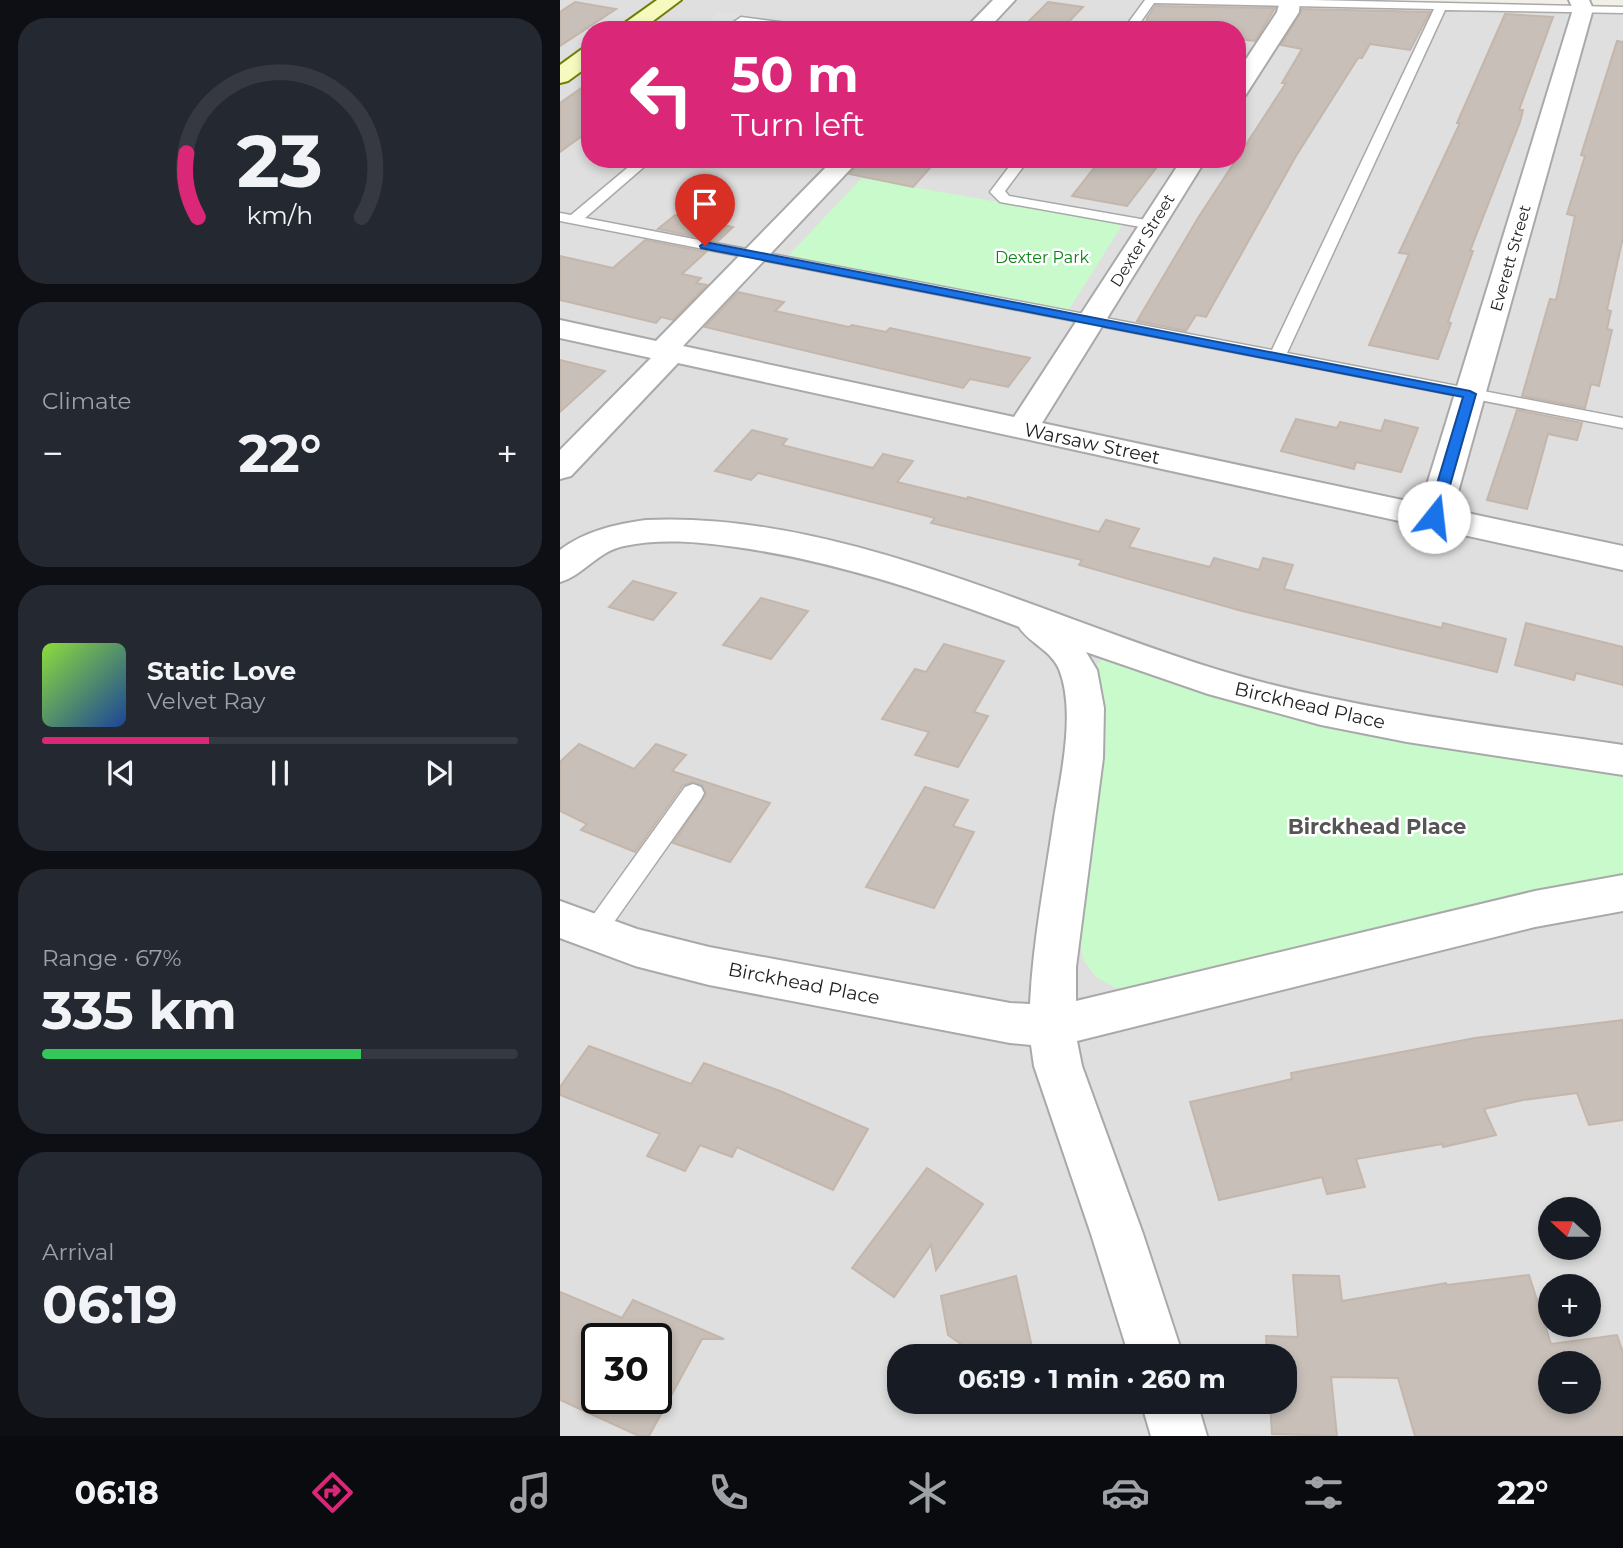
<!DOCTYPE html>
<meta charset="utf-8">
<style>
:root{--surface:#171b24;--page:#242831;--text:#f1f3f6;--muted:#9ea1a6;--line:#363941;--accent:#db2777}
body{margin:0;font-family:Montserrat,sans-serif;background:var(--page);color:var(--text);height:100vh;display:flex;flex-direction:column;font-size:26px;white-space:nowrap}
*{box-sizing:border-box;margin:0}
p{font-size:23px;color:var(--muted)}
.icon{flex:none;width:38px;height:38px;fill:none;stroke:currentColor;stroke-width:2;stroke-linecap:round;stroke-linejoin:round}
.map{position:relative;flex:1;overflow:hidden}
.details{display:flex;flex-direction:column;gap:18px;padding:18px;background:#0d0f14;width:560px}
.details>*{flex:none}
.top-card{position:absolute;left:21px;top:21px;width:665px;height:147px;border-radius:28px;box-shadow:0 4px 10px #0003;background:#db2777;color:#fff;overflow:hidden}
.needle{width:46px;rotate:291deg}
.fabs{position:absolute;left:978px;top:1197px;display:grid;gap:14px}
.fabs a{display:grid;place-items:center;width:63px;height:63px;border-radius:50%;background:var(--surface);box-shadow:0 4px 10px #0003;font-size:35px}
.speed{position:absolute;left:21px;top:1323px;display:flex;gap:14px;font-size:35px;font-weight:700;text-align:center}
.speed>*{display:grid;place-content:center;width:91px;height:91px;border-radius:50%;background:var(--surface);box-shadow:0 4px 10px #0003;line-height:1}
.speed .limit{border:4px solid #111;border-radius:10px;background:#fff;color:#111}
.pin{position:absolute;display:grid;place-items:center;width:60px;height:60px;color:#fff;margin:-72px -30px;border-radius:50% 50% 50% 0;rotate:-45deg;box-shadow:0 0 7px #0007}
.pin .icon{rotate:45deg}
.me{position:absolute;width:77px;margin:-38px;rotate:16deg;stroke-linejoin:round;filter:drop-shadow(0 0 5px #0008)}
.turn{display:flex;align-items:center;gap:24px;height:147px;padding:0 35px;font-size:32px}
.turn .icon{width:91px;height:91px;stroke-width:2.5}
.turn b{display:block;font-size:49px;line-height:60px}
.big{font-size:52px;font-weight:700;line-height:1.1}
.details .widget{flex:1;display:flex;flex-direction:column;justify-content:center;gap:10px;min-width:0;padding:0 24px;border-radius:28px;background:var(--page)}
.details .dial{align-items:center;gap:0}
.dial svg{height:182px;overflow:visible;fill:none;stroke:var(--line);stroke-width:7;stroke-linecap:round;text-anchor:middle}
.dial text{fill:var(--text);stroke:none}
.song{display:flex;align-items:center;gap:21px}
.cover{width:84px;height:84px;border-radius:10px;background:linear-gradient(135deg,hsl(90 70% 55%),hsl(220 70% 35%))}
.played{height:7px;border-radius:4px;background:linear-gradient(90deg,var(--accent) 35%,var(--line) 35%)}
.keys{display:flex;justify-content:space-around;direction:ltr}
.heat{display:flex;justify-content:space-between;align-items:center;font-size:38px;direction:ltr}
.charge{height:10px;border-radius:5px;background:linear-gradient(90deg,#34c759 67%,var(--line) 0)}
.trip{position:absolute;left:327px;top:1344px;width:410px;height:70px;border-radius:28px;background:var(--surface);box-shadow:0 4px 10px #0003;font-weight:700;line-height:70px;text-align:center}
.tabs{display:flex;height:112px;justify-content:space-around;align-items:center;background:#090b0e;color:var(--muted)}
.tabs .icon{width:49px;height:49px}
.tabs .on{color:var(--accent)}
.tabs b{font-size:32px;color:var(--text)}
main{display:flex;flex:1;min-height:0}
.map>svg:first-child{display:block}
.residential{fill:#e0dfdf;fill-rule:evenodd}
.park{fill:#c8facc}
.parking{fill:#e2e2e2}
.building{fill:#c7bfb8;stroke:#c4b6ab;stroke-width:2;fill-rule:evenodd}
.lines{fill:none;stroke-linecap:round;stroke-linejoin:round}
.lane-casing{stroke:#a9a9a9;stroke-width:3}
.street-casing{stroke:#a9a9a9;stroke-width:4}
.secondary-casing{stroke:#707d05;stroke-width:4}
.lane{fill:#fff;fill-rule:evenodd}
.street{fill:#fff;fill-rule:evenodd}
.secondary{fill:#f7fabf;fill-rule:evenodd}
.route{fill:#1a73e8;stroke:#114b97;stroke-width:2}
.labels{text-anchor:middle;stroke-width:5;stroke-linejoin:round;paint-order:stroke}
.far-street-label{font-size:16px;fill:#222;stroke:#fff}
.far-park-label{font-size:16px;fill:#0c8416;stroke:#fff}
.street-label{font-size:19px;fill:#222;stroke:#fff}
.neighbourhood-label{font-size:21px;font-weight:bold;fill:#555;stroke:#fff}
</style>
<main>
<section class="details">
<div class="widget dial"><svg viewBox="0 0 100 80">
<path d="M14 69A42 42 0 1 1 86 69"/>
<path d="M14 69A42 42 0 0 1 9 41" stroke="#db2777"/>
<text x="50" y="56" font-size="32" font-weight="700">23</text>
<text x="50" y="72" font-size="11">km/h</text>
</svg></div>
<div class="widget"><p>Climate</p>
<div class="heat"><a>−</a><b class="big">22°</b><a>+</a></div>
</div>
<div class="widget">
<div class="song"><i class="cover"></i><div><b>Static Love</b><p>Velvet Ray</p></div></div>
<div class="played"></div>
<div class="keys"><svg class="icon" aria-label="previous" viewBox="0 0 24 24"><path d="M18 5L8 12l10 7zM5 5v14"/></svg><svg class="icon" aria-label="pause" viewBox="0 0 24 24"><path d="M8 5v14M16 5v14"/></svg><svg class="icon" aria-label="next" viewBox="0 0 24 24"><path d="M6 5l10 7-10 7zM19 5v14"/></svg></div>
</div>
<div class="widget"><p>Range · 67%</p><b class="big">335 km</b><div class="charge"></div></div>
<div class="widget"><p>Arrival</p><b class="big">06:19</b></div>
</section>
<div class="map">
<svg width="1063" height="1436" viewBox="0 0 1063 1436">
<rect width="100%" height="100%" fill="#f2efe9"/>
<path class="residential" d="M0,0h591l472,10v1426h-1063zM30,30h647v129h-647zM990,1209h39v39h-39zM990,1286h39v39h-39zM37,1339h59v59h-59zM340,1356h384v46h-384zM990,1363h39v39h-39z"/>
<g class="park">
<path d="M302,178l261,46 -55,87 -280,-55z"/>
<path d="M545,657l518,115v106l-494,112 -14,-2 -19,-11 -12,-16 -4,-18 -1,-25 22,-210 -4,-44z"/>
</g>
<path class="parking" d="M159,13l110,17h-131z"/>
<g class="building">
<path d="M15,2l41,7 -56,37v-34z"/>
<path d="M488,2l35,5 -22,23h-41z"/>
<path d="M595,6l120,2 -20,33 -18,-2v-9l-91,-2 1,-10z"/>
<path d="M742,9l128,3 -20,38 -40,-6 -8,14h-4l-62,98 -90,161 -10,-2 -10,16 -49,-10 61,-103 88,-135h-4l20,-34 -21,-4z"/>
<path d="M945,14l48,3 -34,93h4l-3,12 -50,129h3l-25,71 3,1 -13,36 -69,-14 40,-91 -10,-1 61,-130h-3z"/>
<path d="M1057,41l6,1v195l-16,73 4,1 -4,18 5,1 -13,56 -8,-2 -6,24 -63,-12 28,-97 6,1 19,-84 -8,-2 18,-58 -4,-1z"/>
<path d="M30,82v48l-30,22v-49z"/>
<path d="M303,159h75l-25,28 -64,-13z"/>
<path d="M541,159h62l-36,47 -55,-10z"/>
<path d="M115,215l58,12 -15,14 -60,-12z"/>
<path d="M85,240l61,12 -24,22 19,4 -5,5 11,2 -34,35 -12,-3 -5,6 -96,-23v-44l53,12z"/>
<path d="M178,292l46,10 -9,9 74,16 3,-2 34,7 4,-4 140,30 -22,29 -38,-8 -7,9 -258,-61z"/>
<path d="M0,360l45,11 -45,41z"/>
<path d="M957,410l65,13 -5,17 -29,-6 -21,75 -40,-9z"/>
<path d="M736,419l41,9 3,-6 41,9 4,-11 33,8 -17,44 -45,-10 -2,7 -73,-18z"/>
<path d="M192,430l35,9 -5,6 91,23 10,-14 30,7 -16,21 70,17 1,-2 131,35 7,-12 33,9 -10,18 81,20 4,-9 45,12 4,-12 30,7 -9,24 158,39 1,-5 63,16 -9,33 -255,-61 -163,-46 3,-5 -151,-37 4,-5 -94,-24 -83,-21 -7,7 -36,-9z"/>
<path d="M73,581l43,12 -23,27 -44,-13z"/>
<path d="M201,598l47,13 -37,48 -48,-14z"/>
<path d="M966,623l97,24v38l-47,-12 -2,7 -59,-15z"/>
<path d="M384,644l60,17 -30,51 14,4 -30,51 -43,-12 14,-23 -47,-13 33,-50 11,3z"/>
<path d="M19,744l55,25 22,-25 30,11 -14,16 98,32 -40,59 -57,-19 33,-49 -4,-9 -10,-3 -9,3 -48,67 -54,-22 6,-6 -27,-13v-49z"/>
<path d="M365,787l43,13 -15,26 21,6 -40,76 -68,-21z"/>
<path d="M1063,1020v100l-34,5 -12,-32 -54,7 -39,9 12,26 -53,12 -1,-3 -86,15 9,28 -38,7 -5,-17 -103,23 -29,-98 102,-23 -1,-6 184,-35z"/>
<path d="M29,1046l102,38 13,-21 76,28 88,38 -35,61 -96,-43 -5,10 -32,-12 -15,26 -38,-15 13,-22 -100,-39v-8z"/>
<path d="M367,1168l56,36 -47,66 -5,-25 -37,52 -42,-29z"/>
<path d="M733,1275l46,1 3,25 104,-18 1,2 82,-10 22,69 66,-9 6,18v83h-208l-17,-58 -67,-1 6,59 -65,-2 -2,-32h14v-46h-17l-1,-20 32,1zM990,1363h39v39h-39z"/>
<path d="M456,1276l18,80h-56l-30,-21 -7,-39z"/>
<path d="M0,1292l62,26 11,-18 91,39h-22l-53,97h-10l-79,-36zM37,1339h59v59h-59z"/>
</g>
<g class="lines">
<g class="lane-casing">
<g id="lane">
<path d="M585,0h167l311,7v6l-178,-3 -158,343 336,65v10l-1063,-207v-8l11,2 67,-56h15l-68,59 687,132 162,-341 -280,-6 -19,27h-12z"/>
<path d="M181,17l69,9 6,4h-43l-30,-6 -7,6h-14z"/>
<path d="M455,159h14l-24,32 4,5 143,25 7,4 -7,4 -152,-27 -10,-10z"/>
<path d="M133,784l8,3 3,6 -3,6 -99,140 -8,3 -8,-3 -4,-7 4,-7 99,-138z"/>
</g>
</g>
<g class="street-casing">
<g id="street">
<path d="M433,0h22l-28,30h-23z"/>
<path d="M720,0h20l-1,12 -54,84 -8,2v-25l40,-61z"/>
<path d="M1009,0h20l4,9 -140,501 170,36v24l-945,-207 -107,113 -11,3v-29l91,-92 -91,-20v-18l96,21 178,-182h26l-177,187 331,71 168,-258h24l-164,264 379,81 152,-495z"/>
<path d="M86,520c193,-9 395,96 576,151 131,39 267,54 401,74v30l-216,-33 -86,-17 -113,-31 -122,-42 11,18 7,38 -1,50 -27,209v34l459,-110 88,-16v36l-88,16 -458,114 5,25 61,168 40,122h-54l-38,-122 -57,-168 -3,-21 -21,-2 -301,-58 -74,-19 -75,-28v-37l77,28 72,18 301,56 20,1c3,-63 15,-124 24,-186 7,-43 22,-107 5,-149 -8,-19 -30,-26 -40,-42 -92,-35 -185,-66 -283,-80 -36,-5 -75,-9 -112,-1 -26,5 -40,29 -64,36v-32c25,-19 56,-26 86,-30z"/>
<path d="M581,1402h56l10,34h-56z"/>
</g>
</g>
<g class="secondary-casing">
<g id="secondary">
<path d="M97,0h24l-40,30h-26z"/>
<path d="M30,47v18l-22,16 -8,2v-18l22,-16z"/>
</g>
</g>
<use href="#lane" class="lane"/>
<use href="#street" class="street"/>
<use href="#secondary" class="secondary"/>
</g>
<path class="route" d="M145,242l765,149 6,3 -35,123 -7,4 -7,-4 36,-120 -762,-149 -1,-2z"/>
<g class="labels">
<g class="far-street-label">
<text transform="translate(582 240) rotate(-58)" y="6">Dexter Street</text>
<text transform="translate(950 258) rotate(-74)" y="6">Everett Street</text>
</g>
<g class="far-park-label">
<text x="482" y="263">Dexter Park</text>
</g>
<g class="street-label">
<text transform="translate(532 443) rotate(12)" y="7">Warsaw Street</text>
<text transform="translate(750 705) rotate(13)" y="7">Birckhead Place</text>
<text transform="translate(244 983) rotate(11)" y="7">Birckhead Place</text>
</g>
<g class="neighbourhood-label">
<text x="817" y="834">Birckhead Place</text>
</g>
</g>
</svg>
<div class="fabs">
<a><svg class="needle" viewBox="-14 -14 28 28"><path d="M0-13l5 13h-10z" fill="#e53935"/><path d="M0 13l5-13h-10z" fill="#9ea1a6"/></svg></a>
<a>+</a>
<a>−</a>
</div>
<div class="speed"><div class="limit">30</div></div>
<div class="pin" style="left:145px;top:246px;background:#d93025"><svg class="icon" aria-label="arrive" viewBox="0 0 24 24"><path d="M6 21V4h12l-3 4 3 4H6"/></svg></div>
<svg class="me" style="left:874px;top:517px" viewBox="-20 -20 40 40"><circle r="19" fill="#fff"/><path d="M0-13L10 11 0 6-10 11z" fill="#1a73e8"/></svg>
<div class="trip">06:19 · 1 min · 260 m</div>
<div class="top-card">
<div class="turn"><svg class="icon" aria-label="left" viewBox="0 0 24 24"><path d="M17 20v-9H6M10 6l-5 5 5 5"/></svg><div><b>50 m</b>Turn left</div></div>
</div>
</div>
</main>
<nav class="tabs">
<b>06:18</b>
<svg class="icon on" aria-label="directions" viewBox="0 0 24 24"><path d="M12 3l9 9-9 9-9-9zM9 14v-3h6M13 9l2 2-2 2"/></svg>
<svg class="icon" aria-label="music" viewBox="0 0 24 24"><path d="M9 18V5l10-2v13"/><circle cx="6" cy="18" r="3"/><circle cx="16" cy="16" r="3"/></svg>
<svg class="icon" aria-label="phone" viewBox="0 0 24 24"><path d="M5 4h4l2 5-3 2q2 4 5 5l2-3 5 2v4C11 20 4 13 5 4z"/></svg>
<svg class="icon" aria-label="climate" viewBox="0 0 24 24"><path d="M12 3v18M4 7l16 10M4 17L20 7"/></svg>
<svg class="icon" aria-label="car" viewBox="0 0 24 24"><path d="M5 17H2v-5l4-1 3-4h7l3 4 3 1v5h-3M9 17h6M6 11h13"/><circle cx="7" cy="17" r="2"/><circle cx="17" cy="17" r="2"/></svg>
<svg class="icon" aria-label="filters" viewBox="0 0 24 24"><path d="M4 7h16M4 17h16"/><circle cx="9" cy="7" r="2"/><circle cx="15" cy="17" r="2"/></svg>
<b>22°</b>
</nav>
